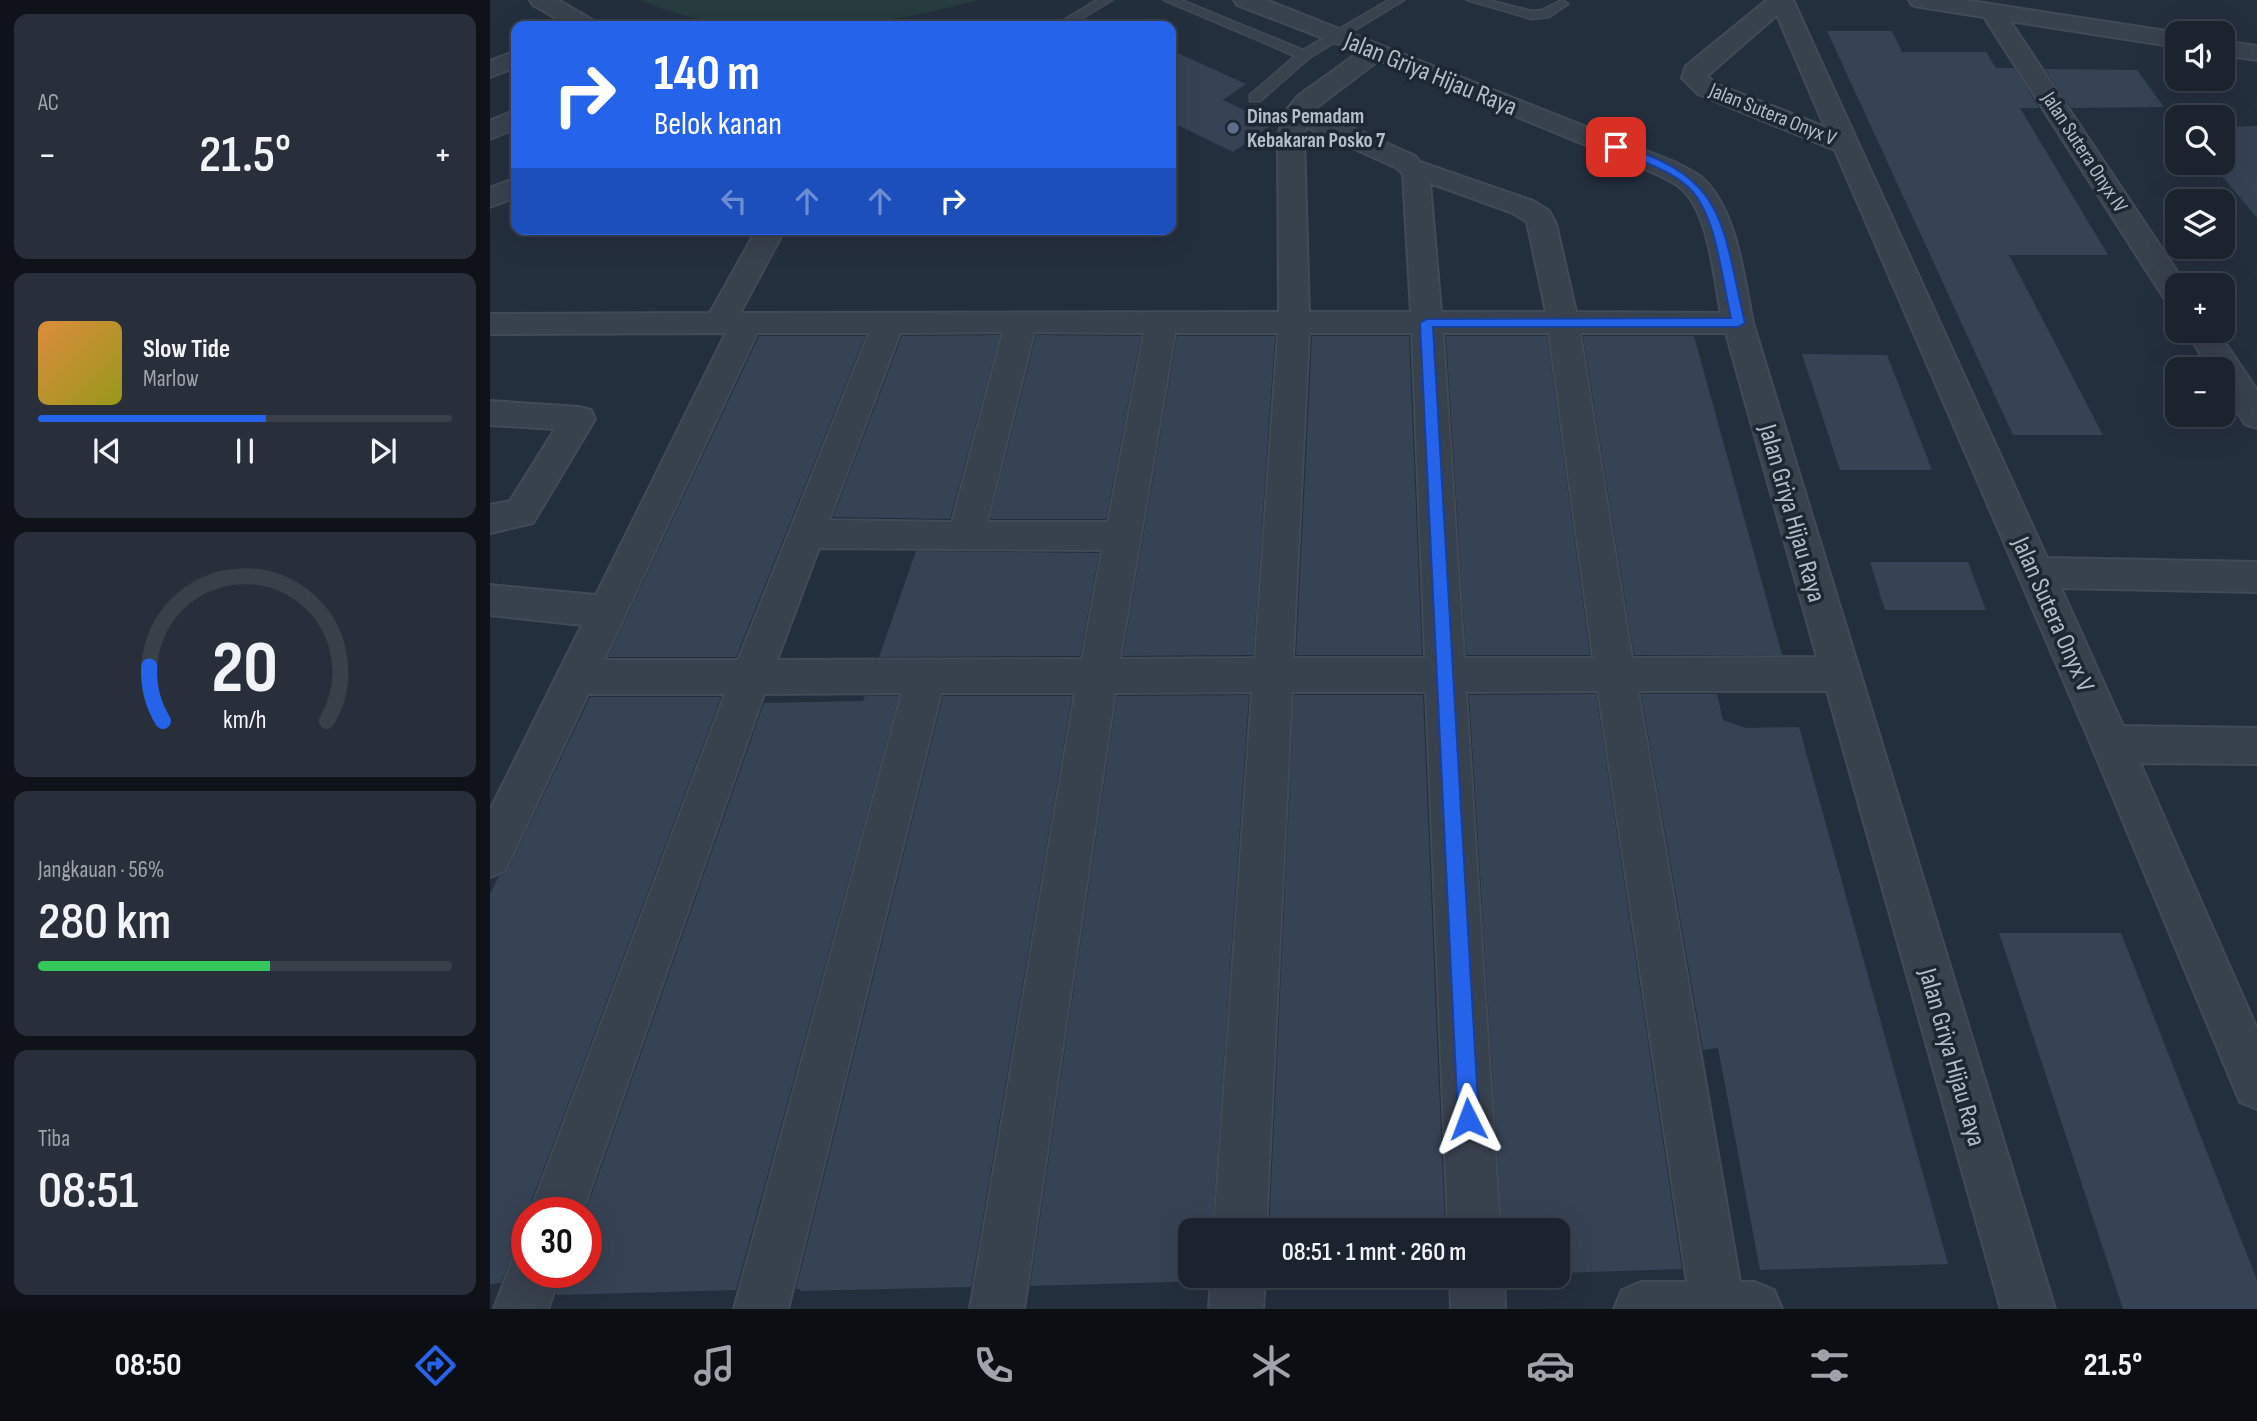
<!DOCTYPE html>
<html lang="id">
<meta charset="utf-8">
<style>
:root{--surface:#1b232e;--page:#282f3a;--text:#f1f3f6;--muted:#a0a4aa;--line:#39404a;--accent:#2563eb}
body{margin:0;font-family:"Sofia Sans Condensed",sans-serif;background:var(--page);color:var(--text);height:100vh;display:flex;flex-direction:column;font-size:26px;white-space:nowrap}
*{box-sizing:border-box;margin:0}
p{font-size:23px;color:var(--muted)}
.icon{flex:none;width:38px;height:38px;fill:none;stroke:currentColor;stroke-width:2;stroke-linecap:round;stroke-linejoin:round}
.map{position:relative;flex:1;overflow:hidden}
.side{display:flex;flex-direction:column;gap:14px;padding:14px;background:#0f1319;width:490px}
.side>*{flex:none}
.guide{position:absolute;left:21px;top:21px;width:665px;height:214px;border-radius:14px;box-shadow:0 7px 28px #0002,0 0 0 2px var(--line);background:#2563eb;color:#fff;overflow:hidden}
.controls{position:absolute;left:1675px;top:21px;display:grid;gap:14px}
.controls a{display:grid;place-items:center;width:70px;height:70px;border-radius:14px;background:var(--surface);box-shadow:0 7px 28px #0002,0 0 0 2px var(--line);font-size:35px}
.speed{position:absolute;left:21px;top:1197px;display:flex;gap:14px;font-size:35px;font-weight:700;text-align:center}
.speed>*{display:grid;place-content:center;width:91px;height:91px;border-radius:50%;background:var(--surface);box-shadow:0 7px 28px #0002,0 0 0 2px var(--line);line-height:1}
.speed .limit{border:10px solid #d22;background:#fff;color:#111}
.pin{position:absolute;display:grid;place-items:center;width:60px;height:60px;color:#fff;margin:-30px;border-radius:14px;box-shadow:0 4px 10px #0006}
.me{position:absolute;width:77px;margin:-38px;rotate:357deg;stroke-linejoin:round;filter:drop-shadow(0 0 5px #0008)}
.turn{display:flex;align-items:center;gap:24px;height:147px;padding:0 28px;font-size:32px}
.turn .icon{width:91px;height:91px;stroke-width:2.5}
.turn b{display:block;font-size:49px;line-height:60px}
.lanes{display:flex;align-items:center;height:66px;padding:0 28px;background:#0003;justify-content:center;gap:35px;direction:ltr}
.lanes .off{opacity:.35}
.big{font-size:52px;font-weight:600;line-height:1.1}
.side .tile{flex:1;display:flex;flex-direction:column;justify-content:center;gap:10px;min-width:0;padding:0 24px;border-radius:14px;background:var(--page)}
.side .dial{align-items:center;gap:0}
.dial svg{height:182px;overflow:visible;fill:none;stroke:var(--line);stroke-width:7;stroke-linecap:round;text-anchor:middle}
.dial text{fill:var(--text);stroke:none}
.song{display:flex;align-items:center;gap:21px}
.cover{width:84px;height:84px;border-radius:10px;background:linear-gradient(135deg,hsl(30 70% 55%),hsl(60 70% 35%))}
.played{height:7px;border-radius:4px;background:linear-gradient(90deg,var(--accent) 55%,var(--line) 55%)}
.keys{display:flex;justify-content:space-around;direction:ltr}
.heat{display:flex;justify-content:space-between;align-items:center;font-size:38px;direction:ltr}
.charge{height:10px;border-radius:5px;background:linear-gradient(90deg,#34c759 56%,var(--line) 0)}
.trip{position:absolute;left:688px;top:1218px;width:392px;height:70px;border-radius:14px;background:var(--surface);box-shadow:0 7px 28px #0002,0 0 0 2px var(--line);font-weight:600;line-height:70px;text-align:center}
.tab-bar{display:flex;height:112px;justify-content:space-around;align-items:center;background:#0b0e12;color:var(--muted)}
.tab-bar .icon{width:49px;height:49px}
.tab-bar .on{color:var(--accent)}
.tab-bar b{font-size:32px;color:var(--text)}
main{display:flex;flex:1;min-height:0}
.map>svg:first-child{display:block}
.green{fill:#263c3f}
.building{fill:#364354}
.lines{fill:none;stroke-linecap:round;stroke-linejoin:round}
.service-casing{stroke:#414a57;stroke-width:3}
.minor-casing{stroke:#414a57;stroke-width:4}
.service{fill:#38414e;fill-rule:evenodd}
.minor{fill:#38414e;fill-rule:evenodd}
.route{fill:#2563eb;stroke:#184099;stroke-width:2}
.service-dot{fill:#5c6f8a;stroke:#1d2633;stroke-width:2.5}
.labels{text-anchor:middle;stroke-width:7;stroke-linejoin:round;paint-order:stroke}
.far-street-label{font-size:21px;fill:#b4bcc9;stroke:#1d2633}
.far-poi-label{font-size:21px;font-weight:bold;fill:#b4bcc9;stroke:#1d2633;text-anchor:start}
.street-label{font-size:26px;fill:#b4bcc9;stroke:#1d2633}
</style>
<main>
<section class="side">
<div class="tile"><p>AC</p>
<div class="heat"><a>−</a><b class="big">21.5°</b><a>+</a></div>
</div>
<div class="tile">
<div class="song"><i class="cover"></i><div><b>Slow Tide</b><p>Marlow</p></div></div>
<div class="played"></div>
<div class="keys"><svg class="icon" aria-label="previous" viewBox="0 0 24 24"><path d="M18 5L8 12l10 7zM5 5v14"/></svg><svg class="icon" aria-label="pause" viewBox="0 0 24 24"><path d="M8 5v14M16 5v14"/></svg><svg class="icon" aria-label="next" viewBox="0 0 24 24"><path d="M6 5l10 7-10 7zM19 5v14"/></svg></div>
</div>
<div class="tile dial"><svg viewBox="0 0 100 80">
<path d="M14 69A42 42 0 1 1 86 69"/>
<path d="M14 69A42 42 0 0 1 8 45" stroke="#2563eb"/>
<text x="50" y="56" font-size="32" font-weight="700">20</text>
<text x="50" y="72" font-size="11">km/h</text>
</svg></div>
<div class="tile"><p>Jangkauan · 56%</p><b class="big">280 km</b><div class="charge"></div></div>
<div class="tile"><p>Tiba</p><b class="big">08:51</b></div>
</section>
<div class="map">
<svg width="1767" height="1309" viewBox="0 0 1767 1309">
<rect width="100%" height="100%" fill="#242f3e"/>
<path class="green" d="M151,0h336c-102,29 -237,45 -336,0z"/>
<g class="building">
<path d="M1337,31h65l10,21h84l10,16h18l25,40h-19l88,147h-99l94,180h-90z"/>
<path d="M681,50l75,34 -23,16 50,24 -40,28 -62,-30z"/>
<path d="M1555,69l92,1 27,37 -93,1z"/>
<path d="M1767,126v92l-46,-55h11v-36z"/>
<path d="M510,335l-50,184 -117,-2 69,-181z"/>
<path d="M546,335l105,1 -35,183h-116z"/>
<path d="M269,336h106l-129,321h-128z"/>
<path d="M687,336h98l-22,319 -130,1z"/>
<path d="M822,336h97l13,319h-126z"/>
<path d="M956,336h101l43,319h-124z"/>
<path d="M1093,336h111l88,319h-148z"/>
<path d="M1312,354l85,1 45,115h-92z"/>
<path d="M426,551l183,2 -19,103 -201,1z"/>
<path d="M1380,562h98l18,48h-101z"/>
<path d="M1106,694l86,575 -124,4v-43h-56l-33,-535z"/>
<path d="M1151,694h76l6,26 23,8 53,-1 149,537 -188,6 -42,-222 -15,2z"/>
<path d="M759,695l-37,535h-22v46h18v5l-178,5 87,-590z"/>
<path d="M804,695h129l22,535h-176z"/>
<path d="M375,696h34l-163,594 -180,5 7,-23h23l-1,-59 179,-510 99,-2z"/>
<path d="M453,696h129l-101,591 -171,4v-2h-4z"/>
<path d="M100,697h131l-194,516v33l-14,6 -12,31 -11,1v-390l9,-18 8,-4z"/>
<path d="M1509,933h122l136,347v29h-134z"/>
</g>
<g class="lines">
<g class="service-casing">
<g id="service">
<path d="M607,0h15l-43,26h-15z"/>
<path d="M674,0h17l122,50 86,-50h15l-95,58 -49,43h-10v-6l45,-39z"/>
<path d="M977,0h21l44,11 10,-1 20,-10 6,4 -19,13 -17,2z"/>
</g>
</g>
<g class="minor-casing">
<g id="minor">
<path d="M40,0h28l36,21 4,5h-28l-37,-21z"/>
<path d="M744,0h32l406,161c10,5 21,10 29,16 36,31 43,102 52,146l302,986h-54l-174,-618h-189l102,591h15l19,8 8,19h-168l8,-19 19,-8h46l-89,-591 -132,1 34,538h-52l-22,-538h-134l-26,538h-52l38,-538 -137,1 -91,616h-54l105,-616h-134l-153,616h-54l168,-616 -138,1 -182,519h-52l195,-519h-137l-83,177 -15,6v-67l92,-185 -92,-10v-30l106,10 130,-262 -236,1v-20l220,-1 47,-84h28l-45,84 539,-1 -1,-175 6,-24 14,-17 61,-44 -122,-47zM889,60l275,113c9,4 20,9 28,16 27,24 32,89 39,124l-145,-1 -20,-88 -7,-13 -16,-10 -113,-39 -5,-6 -102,-46zM816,127l91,41 6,6 8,138h-102l-5,-175zM940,183l83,30 14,9 19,90h-105zM513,332l-51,190 -123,-2 71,-187zM544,332l110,1 -36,189h-121zM267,333h112l-131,327h-134zM685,333h103l-23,325 -135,1zM819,333h103l13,325h-132zM953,333h106l44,325h-129zM1090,333h146l91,324 -185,1zM329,548l283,2 -20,109 -305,1z"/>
<path d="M1277,0h26l254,558 210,4v30l-196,-4 62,138 134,2v36l-117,-1 117,266v80l-17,-7 -149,-358 -256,-594 -137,-56 -16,-16 4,-12zM1287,15l48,112 -109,-43 -9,-8z"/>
<path d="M1419,0h55l215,33 -2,14 -167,-26 176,264h-9v19l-11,-3 -182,-284 -64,-10 -8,-2z"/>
<path d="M1732,41l35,5v14l-35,-5z"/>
<path d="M26,51v16l-26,10v-16z"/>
<path d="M26,110v18l-26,11v-18z"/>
<path d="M26,178v19l-26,10v-19z"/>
<path d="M1696,331h31l40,59v38l-12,-4 -23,-35v-20h-12z"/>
<path d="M0,401l89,6 12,3 4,9 -62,104 -43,10v-28l20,-4 45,-72 -65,-4z"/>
<path d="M37,1248v24h34l-13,37h-54l21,-56z"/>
<path d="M721,1276h54l-2,33h-54z"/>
<path d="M960,1276h54l1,33h-54z"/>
</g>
</g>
<use href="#service" class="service"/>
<use href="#minor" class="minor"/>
</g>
<path class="route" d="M1126,144c112,33 105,78 129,179l-7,4h-305l46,792 -3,7 -8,3 -7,-3 -3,-7 -38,-796 7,-4 304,-1c-9,-37 -14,-102 -41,-129 -19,-20 -53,-29 -78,-39l-2,-3z"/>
<circle class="service-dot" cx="743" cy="128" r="7"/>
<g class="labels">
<g class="far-street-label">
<text transform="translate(1283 114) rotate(22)" y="7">Jalan Sutera Onyx V</text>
<text transform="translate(1595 152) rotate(57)" y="7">Jalan Sutera Onyx IV</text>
</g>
<g class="far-poi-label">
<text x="757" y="123">Dinas Pemadam<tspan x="757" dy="24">Kebakaran Posko 7</tspan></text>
</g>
<g class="street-label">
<text transform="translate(941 73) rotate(22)" y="9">Jalan Griya Hijau Raya</text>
<text transform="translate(1303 513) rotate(74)" y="9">Jalan Griya Hijau Raya</text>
<text transform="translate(1564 614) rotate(66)" y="9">Jalan Sutera Onyx V</text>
<text transform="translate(1463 1057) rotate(74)" y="9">Jalan Griya Hijau Raya</text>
</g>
</g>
</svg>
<div class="controls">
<a><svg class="icon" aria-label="sound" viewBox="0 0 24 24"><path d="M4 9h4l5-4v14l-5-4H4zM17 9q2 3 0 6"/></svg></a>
<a><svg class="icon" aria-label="search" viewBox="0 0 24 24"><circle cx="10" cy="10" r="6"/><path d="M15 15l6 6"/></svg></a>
<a><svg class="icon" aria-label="layers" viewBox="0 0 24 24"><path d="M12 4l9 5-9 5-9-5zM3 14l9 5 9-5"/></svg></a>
<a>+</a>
<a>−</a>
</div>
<div class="speed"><div class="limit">30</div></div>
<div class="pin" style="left:1126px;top:147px;background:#d93025"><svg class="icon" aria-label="arrive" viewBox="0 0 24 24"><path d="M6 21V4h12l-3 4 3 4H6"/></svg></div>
<svg class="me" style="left:978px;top:1119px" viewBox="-20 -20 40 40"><path d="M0-17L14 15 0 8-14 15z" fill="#2563eb" stroke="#fff" stroke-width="4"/></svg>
<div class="trip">08:51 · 1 mnt · 260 m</div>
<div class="guide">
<div class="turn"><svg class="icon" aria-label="right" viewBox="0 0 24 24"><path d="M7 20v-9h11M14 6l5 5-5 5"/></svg><div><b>140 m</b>Belok kanan</div></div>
<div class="lanes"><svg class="icon off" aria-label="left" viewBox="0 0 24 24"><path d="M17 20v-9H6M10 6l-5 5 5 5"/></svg><svg class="icon off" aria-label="ahead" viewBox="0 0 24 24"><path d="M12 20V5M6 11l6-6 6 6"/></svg><svg class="icon off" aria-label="ahead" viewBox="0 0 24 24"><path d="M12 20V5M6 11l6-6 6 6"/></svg><svg class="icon" aria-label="right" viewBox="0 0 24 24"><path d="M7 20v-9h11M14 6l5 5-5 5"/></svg></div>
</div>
</div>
</main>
<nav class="tab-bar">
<b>08:50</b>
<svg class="icon on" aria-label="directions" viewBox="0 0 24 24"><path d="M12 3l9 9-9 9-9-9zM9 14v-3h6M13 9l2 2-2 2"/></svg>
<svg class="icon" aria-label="music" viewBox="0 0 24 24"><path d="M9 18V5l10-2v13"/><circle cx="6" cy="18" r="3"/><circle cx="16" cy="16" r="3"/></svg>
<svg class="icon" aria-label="phone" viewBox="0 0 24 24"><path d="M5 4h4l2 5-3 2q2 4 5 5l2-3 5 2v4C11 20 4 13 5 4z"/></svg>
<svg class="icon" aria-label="climate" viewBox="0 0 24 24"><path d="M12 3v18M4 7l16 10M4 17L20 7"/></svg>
<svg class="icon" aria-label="car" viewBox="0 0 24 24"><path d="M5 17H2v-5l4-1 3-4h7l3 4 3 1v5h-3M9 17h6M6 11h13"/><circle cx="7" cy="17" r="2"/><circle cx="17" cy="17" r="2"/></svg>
<svg class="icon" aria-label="filters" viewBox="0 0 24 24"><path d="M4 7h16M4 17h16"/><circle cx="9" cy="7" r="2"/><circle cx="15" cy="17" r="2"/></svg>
<b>21.5°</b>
</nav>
